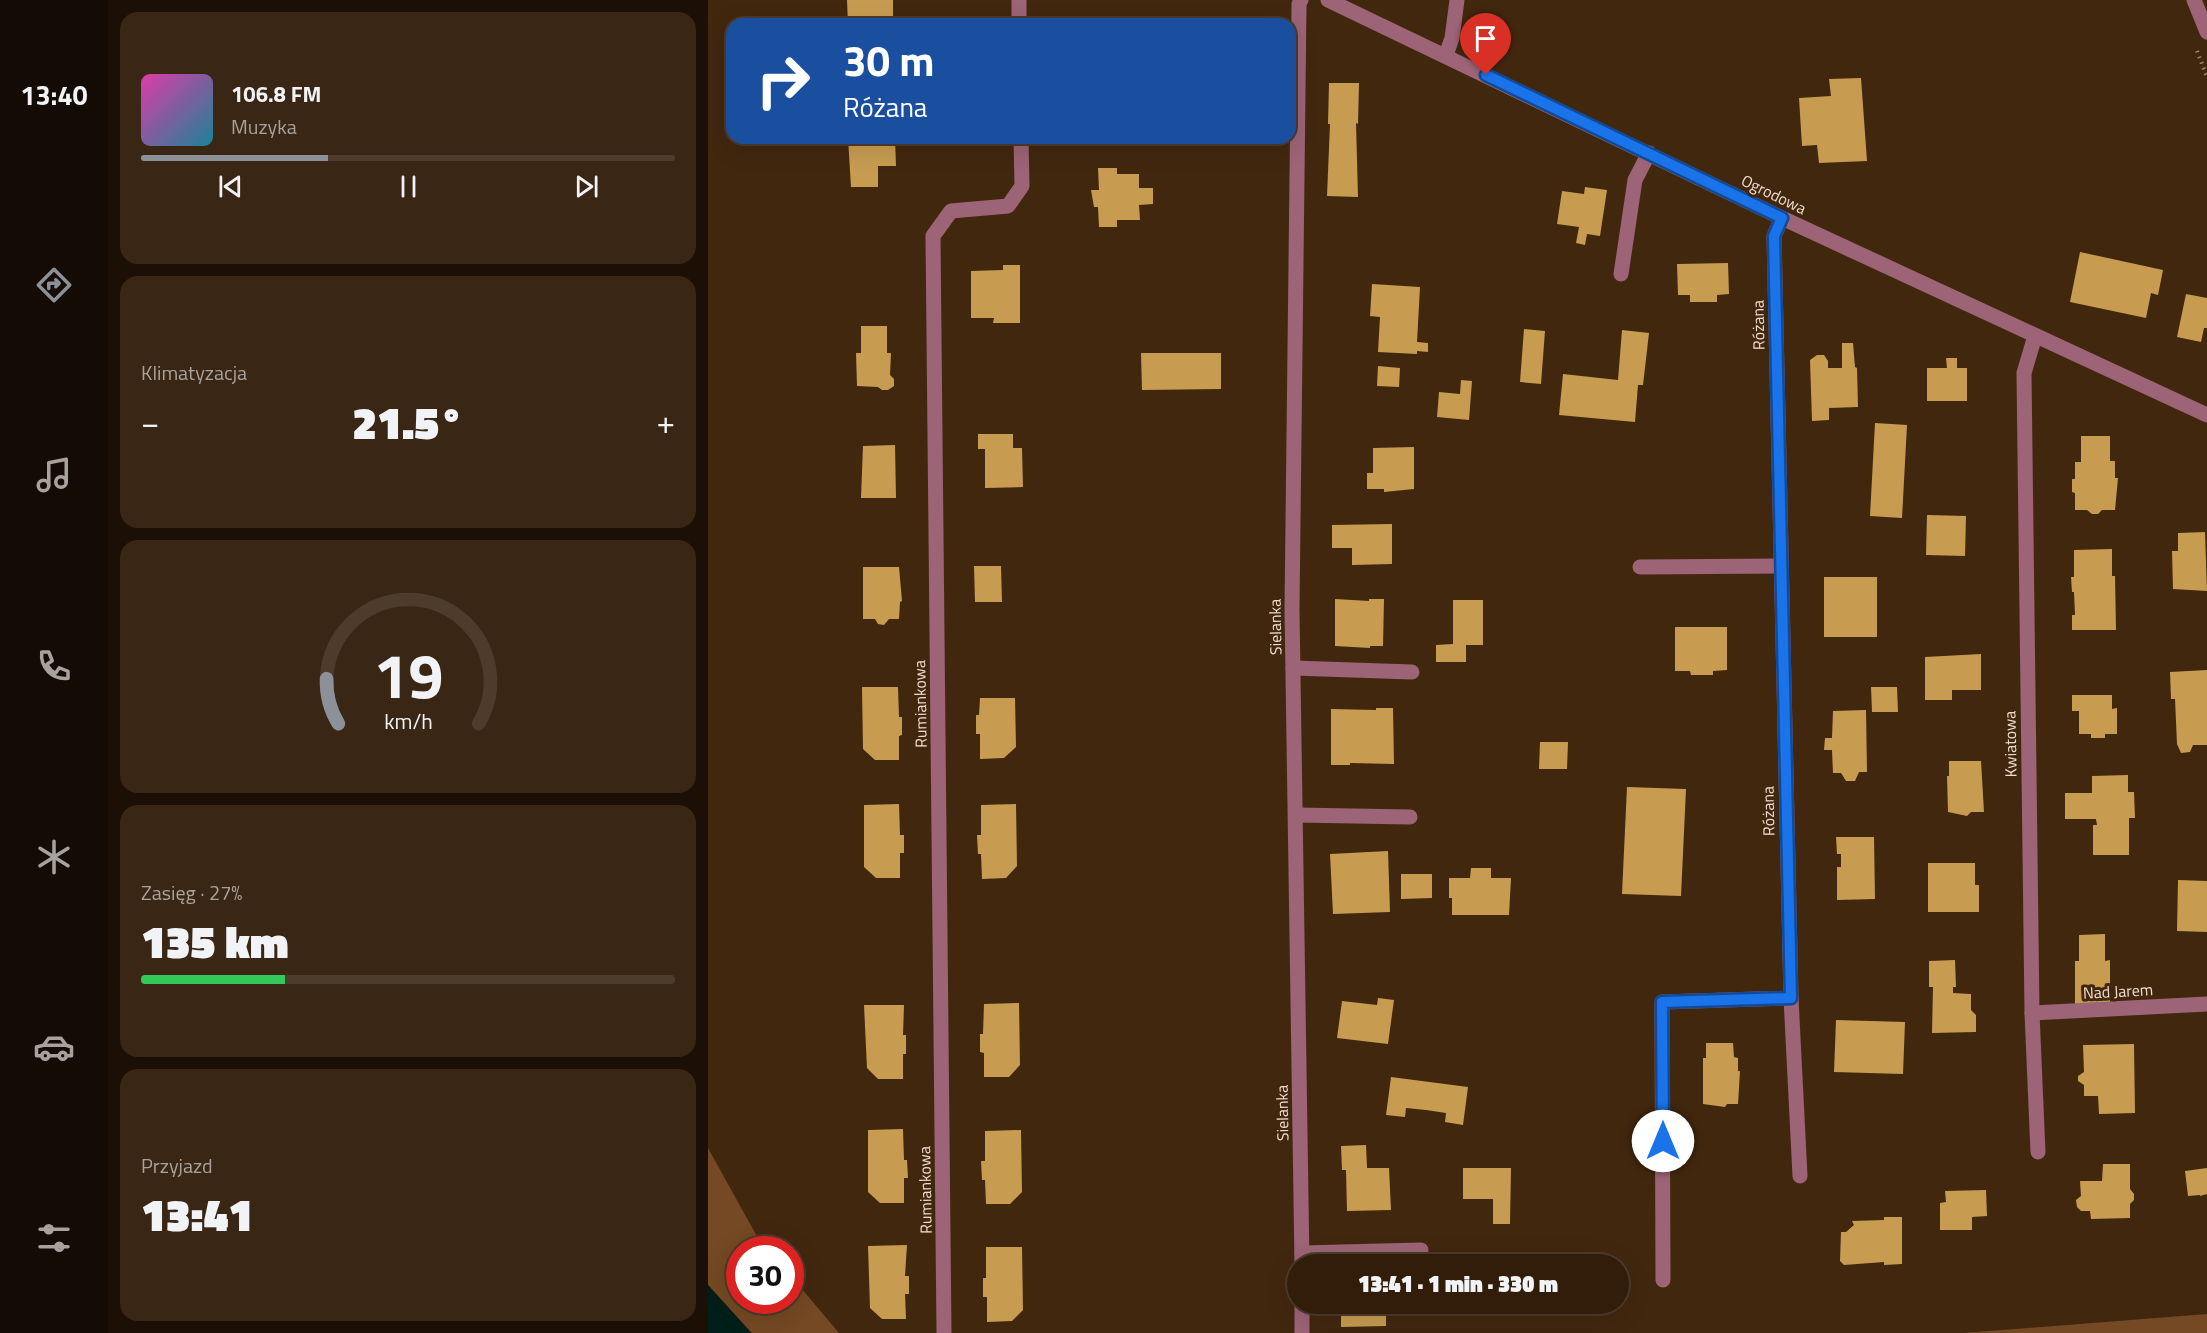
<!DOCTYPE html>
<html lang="pl">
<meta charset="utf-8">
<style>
:root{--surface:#321d0b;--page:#3a2614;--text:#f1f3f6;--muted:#a8a29d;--line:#4d3b2c;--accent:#8c9099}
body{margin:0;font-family:"Titillium Web",sans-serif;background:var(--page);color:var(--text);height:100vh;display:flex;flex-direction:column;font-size:22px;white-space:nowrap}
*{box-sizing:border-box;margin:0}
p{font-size:20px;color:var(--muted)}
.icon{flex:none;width:33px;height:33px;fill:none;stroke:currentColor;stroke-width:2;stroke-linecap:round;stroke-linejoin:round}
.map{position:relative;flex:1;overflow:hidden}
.details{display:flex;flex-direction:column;gap:12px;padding:12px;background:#1c1006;width:600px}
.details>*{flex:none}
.hud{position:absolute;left:18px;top:18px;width:570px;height:126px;border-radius:18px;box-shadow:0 6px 24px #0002,0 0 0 2px var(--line);background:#1a4fa0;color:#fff;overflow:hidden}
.speed{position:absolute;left:18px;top:1236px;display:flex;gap:12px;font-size:30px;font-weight:700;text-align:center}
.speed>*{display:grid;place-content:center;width:78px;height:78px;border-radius:50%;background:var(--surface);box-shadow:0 6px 24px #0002,0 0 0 2px var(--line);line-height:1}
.speed .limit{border:9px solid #d22;background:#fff;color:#111}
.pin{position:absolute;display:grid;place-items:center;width:51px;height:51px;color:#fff;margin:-62px -26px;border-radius:50% 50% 50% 0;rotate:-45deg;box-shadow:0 0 6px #0007}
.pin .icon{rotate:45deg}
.me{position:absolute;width:66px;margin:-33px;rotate:0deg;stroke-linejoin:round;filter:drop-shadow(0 0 4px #0008)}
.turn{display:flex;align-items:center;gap:21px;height:126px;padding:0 18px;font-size:27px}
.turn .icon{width:78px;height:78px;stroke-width:2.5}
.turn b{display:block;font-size:42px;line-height:51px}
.big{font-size:45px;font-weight:800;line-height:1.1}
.details .widget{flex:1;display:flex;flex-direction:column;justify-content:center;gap:9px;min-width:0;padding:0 21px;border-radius:18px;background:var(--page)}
.details .dial{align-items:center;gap:0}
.dial svg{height:156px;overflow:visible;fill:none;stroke:var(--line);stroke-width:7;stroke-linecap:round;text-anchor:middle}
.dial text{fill:var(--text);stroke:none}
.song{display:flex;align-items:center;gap:18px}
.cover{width:72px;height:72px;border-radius:9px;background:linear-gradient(135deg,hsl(320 70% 55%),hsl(190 70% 35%))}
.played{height:6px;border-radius:3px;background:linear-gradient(90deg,var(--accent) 35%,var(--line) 35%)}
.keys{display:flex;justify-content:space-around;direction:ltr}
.heat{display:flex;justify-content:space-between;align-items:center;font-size:33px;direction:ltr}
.charge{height:9px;border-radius:4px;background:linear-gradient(90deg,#34c759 27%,var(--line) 0)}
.trip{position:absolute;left:579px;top:1254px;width:342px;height:60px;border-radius:30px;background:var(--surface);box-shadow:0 6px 24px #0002,0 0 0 2px var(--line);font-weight:800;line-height:60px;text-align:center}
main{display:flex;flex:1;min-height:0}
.dock{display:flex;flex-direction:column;width:108px;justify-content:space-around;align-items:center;background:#140c04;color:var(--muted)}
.dock .icon{width:42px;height:42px}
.dock .on{color:var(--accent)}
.dock b{font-size:27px;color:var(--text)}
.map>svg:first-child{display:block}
.green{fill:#744923}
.water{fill:#001f19}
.building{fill:#c79c51}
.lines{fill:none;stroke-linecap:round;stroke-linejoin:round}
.path{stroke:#9c8573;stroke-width:4;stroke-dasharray:1.5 4.5;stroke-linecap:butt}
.minor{stroke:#9c6476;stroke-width:15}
.route-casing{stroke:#114b97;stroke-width:15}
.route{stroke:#1a73e8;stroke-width:10}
.labels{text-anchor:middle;stroke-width:6;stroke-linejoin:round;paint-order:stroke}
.street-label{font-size:16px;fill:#f0ddd0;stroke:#42270f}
</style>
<main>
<nav class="dock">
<b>13:40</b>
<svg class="icon on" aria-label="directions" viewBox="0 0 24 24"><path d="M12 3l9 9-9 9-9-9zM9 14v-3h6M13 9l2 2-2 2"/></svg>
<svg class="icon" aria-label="music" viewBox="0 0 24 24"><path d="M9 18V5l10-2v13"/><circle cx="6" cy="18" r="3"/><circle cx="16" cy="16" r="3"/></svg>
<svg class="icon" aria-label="phone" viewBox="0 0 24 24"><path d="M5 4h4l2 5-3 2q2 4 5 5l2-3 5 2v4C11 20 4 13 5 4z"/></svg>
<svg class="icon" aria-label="climate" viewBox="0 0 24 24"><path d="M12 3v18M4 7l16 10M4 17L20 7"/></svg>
<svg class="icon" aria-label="car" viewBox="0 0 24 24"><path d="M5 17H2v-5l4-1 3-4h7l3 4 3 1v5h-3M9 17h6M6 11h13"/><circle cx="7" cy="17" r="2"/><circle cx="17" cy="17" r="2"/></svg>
<svg class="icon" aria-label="filters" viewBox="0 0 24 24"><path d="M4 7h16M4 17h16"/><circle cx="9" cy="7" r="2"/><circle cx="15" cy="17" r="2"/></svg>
</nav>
<section class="details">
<div class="widget">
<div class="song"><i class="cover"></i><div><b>106.8 FM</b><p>Muzyka</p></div></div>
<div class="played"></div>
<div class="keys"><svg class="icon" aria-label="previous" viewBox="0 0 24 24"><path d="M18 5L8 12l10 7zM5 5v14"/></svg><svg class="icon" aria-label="pause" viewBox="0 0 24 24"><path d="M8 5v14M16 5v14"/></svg><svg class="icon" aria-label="next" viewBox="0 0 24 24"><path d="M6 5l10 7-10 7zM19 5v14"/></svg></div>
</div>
<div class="widget"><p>Klimatyzacja</p>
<div class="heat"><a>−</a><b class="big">21.5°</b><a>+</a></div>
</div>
<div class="widget dial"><svg viewBox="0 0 100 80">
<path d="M14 69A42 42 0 1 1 86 69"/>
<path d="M14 69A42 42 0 0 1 8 46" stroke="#8c9099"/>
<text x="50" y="56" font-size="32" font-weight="700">19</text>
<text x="50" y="72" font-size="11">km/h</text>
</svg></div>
<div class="widget"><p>Zasięg · 27%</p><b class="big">135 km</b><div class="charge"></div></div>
<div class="widget"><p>Przyjazd</p><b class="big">13:41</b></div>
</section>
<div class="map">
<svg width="1499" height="1333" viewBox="0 0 1499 1333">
<rect width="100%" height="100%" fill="#42270f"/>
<g class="green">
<path d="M0,1148l51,92 9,9 -28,1v50h50l1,-24 48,57h-87l-44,-48z"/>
<path d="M1499,1314v19h-243z"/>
</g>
<path class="water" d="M0,1285l43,48h-43z"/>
<g class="building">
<path d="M139,0h46v24h-45z"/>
<path d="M1153,78l6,83 -48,2 -2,-18 -15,1 -3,-48 32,-2 -2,-17z"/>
<path d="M621,83h30l-1,41 -2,-1 2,74 -31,-1 3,-72h-2z"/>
<path d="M140,138h47l1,28h-18v21h-27z"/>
<path d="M390,168h19v6h22v14h14v16l-14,1 1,15h-23v7h-18l-1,-20h-4l-3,-17h8z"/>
<path d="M877,187l22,3 -7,46 -13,-2 -2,11 -9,-2 3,-16 -22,-3 5,-33 22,3z"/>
<path d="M1372,252l83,18 -5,25 -7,-2 -5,25 -76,-16z"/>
<path d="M1020,263l1,31 -12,1v7h-27v-7h-12l-1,-31z"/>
<path d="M295,265h17v58h-27l1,-5h-23v-47l32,-1z"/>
<path d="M664,284l48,3 -3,55 11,1v9l-11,-1v3l-39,-2 2,-35 -10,-1z"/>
<path d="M1478,294l21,4v30h-3l-3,14 -24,-5z"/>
<path d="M153,326h26v27h4l-1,22 4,4v7l-6,4h-6l-4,-3 -21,-1 -1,-33h5z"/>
<path d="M816,329l21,2 -4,53 -21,-2z"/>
<path d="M914,330l27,3 -6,52h-5l-3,37 -76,-7 4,-41 55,6z"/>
<path d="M1134,343h11l2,24 2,1 1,39 -29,1v12l-17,1 -2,-61 7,-5h7l4,6v7h14z"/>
<path d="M433,353h80v36l-79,1z"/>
<path d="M1238,358h11v10h10v33h-40v-33h20z"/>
<path d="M670,366l22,2 -1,19 -22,-1z"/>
<path d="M753,380l11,1 -3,39 -32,-3 2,-25 21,2z"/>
<path d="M1167,423l32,2 -5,93 -32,-2z"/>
<path d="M270,434h35v14h9l1,39 -38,1v-39h-7z"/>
<path d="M1373,436h29v25h5v17h3l-3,32h-13l-4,4h-6l-5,-4h-12v-17l-3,-1v-13h3v-17h6z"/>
<path d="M187,445l1,53h-35l2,-52z"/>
<path d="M706,447v42l-30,3v-3h-17v-16h6v-25z"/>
<path d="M1219,515l39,1 -1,40 -39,-1z"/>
<path d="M684,524v40l-40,1v-17h-20v-23z"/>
<path d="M1497,532l2,59 -34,-2 -1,-38h6v-18z"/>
<path d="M1404,549v27h3l1,54h-44v-15h3l-1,-23h-2l-1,-15h3v-27z"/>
<path d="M266,566h27l1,36h-27z"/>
<path d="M155,567h36l3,34 -2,1 -1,17h-10l-5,6 -6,-1 -3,-5h-12z"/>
<rect x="1116" y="577" width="53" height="60"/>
<path d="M627,599l34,2v-2h15l-1,47h-13v2l-35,-2z"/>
<path d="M745,600h30v45h-17v17h-30v-17l17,-1z"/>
<path d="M967,627h52v43l-14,1v4h-22l-1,-4h-15z"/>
<path d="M1273,654v36h-29v10h-27v-43z"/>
<path d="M1499,670v75h-14l-3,7 -9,1 -4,-9 -2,-45h-4l-1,-27z"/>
<path d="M154,687h36l1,30h3v18l-3,1v24h-24l-12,-11z"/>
<path d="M1163,687h26l1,25h-26z"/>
<path d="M1364,695h40v14l5,-1v26h-12v4h-14v-4h-12v-23h-7z"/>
<path d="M272,698h35l1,49 -12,11 -24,1v-25h-4v-19h3z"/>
<path d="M668,708h17l1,56 -44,-1v2h-19v-56l45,1z"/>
<path d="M1158,710l1,62h-8l-4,9h-9l-5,-8h-8l-1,-23h-8l1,-12h7l1,-27z"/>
<path d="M832,742h28l-1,27h-28z"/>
<path d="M1241,761h32l3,51h-13l-4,4 -19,-4 -1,-36h2z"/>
<path d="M1420,775v17h6l1,26h-6v37h-36v-30h4l-1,-6h-31v-26h27v-17z"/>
<path d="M919,787l59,2 -5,107 -59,-2z"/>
<path d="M191,804l1,31h4v18h-4v25h-24l-12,-11v-62z"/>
<path d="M308,804l1,62 -11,12 -24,1 -1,-25h-3l-1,-19h4v-30z"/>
<path d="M1128,837h38l1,62 -38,1v-33h4v-13h-4z"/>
<path d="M680,851l2,61 -57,2 -3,-60z"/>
<path d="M1220,863h47v22h4v27h-51z"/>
<path d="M763,868h20v10h20l-2,37h-57v-17h-3v-20h21z"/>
<path d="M693,874h31v24l-31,1z"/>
<path d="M1470,880l29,1v51l-30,-1z"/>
<path d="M1397,934v27l5,-1v46h-35v-45h4v-26z"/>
<path d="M1247,960l1,27h-3v6l18,1v16l5,5v17l-44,1 1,-46h-4v-26z"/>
<path d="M670,998l16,2 -6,44 -51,-6 5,-37 35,4z"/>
<path d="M311,1003l1,62 -11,12h-25v-24l-4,-1v-18h3l1,-30z"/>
<path d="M156,1005h40l-1,30h3v19h-3v25h-25l-11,-11z"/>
<path d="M1128,1020l69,2 -2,52 -69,-2z"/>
<path d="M998,1043h27l1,14 4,1v13h2l-2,33h-11l-2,3 -22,-3v-46h3z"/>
<path d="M1426,1044l1,69 -36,1 -1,-18h-14v-11l-6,-4v-5l6,-4 -1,-27z"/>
<path d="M683,1077l77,10 -5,38 -18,-3 1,-9 -20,-3 -20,-2 -1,9 -19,-2z"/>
<path d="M195,1129l1,31h3l1,18h-4v25h-24l-12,-11v-62z"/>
<path d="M313,1130l1,62 -12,12h-24l-1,-24h-3l-1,-19h4v-30z"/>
<path d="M658,1145l1,23h22l2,42 -44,1 -1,-41h-4l-1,-24z"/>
<path d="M1395,1164h27v25l4,5v6l-4,4v14l-39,1 -1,-8h-9l-4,-4 -1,-7 5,-4 -1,-15h22z"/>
<path d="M755,1168h48l-1,56h-17v-25h-30z"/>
<path d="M1499,1168v26l-7,2v-1l-12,1 -3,-25z"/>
<path d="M1278,1190l1,26 -15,1v13h-32v-27l6,-1 -1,-11z"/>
<path d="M1176,1217h18v47l-18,1v-3l-40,3 -4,-4 1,-29h5l8,-7 -2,-4 32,-1z"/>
<path d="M199,1245l-2,31h4v18h-4l1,25h-24l-12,-11 -2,-62z"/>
<path d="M278,1247h36l1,63 -11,11 -25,1v-25h-4v-19h3z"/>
<path d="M633,1304h45v22l-45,1v-12l-3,1v-10h3z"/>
<path d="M735,1304h65v7l-65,1z"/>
</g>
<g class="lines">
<path class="path" d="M1489,51l10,26"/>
<g class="minor">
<path d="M311,0v24"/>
<path d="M593,0l-2,4 -7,605 10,655"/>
<path d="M620,0l454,218 425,197"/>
<path d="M1486,0l13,32"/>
<path d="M738,55l6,-17 5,-38"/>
<path d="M913,274l14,-94 14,-27"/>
<path d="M1327,336l-11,37 8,640 6,139"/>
<path d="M932,567l141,-1"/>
<path d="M585,668l119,4"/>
<path d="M589,815l113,2"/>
<path d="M1083,998l9,178"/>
<path d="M1324,1013l175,-9"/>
<path d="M594,1253l119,-3"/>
<path d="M955,1280l-1,-278 129,-4 -17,-762 8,-18"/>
<path d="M594,1304v29"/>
<path d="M236,1333l-11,-1097 18,-25 57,-5 14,-20 -1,-48"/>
</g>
</g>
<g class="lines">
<g class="route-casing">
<path id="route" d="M778,75l296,143 -8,18 17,762 -129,4 1,139"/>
</g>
<use href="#route" class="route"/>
</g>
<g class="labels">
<g class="street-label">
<text transform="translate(1066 194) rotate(26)" y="6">Ogrodowa</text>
<text transform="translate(1050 325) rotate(-91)" y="6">Różana</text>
<text transform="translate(567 627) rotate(-91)" y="6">Sielanka</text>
<text transform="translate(212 704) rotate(-91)" y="6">Rumiankowa</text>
<text transform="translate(1302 744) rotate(-91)" y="6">Kwiatowa</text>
<text transform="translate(1060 811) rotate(-91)" y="6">Różana</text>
<text transform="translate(1410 991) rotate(-3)" y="6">Nad Jarem</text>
<text transform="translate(574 1113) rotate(-91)" y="6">Sielanka</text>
<text transform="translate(217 1190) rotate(-91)" y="6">Rumiankowa</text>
</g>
</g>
</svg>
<div class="speed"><div class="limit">30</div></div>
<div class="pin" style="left:778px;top:75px;background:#d93025"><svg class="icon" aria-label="arrive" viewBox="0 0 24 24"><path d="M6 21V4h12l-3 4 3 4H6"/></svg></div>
<svg class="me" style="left:955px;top:1141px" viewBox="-20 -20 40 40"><circle r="19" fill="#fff"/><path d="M0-13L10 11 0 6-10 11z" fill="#1a73e8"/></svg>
<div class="trip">13:41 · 1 min · 330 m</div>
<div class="hud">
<div class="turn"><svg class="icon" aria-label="right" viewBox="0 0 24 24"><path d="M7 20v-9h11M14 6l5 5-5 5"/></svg><div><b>30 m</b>Różana</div></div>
</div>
</div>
</main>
